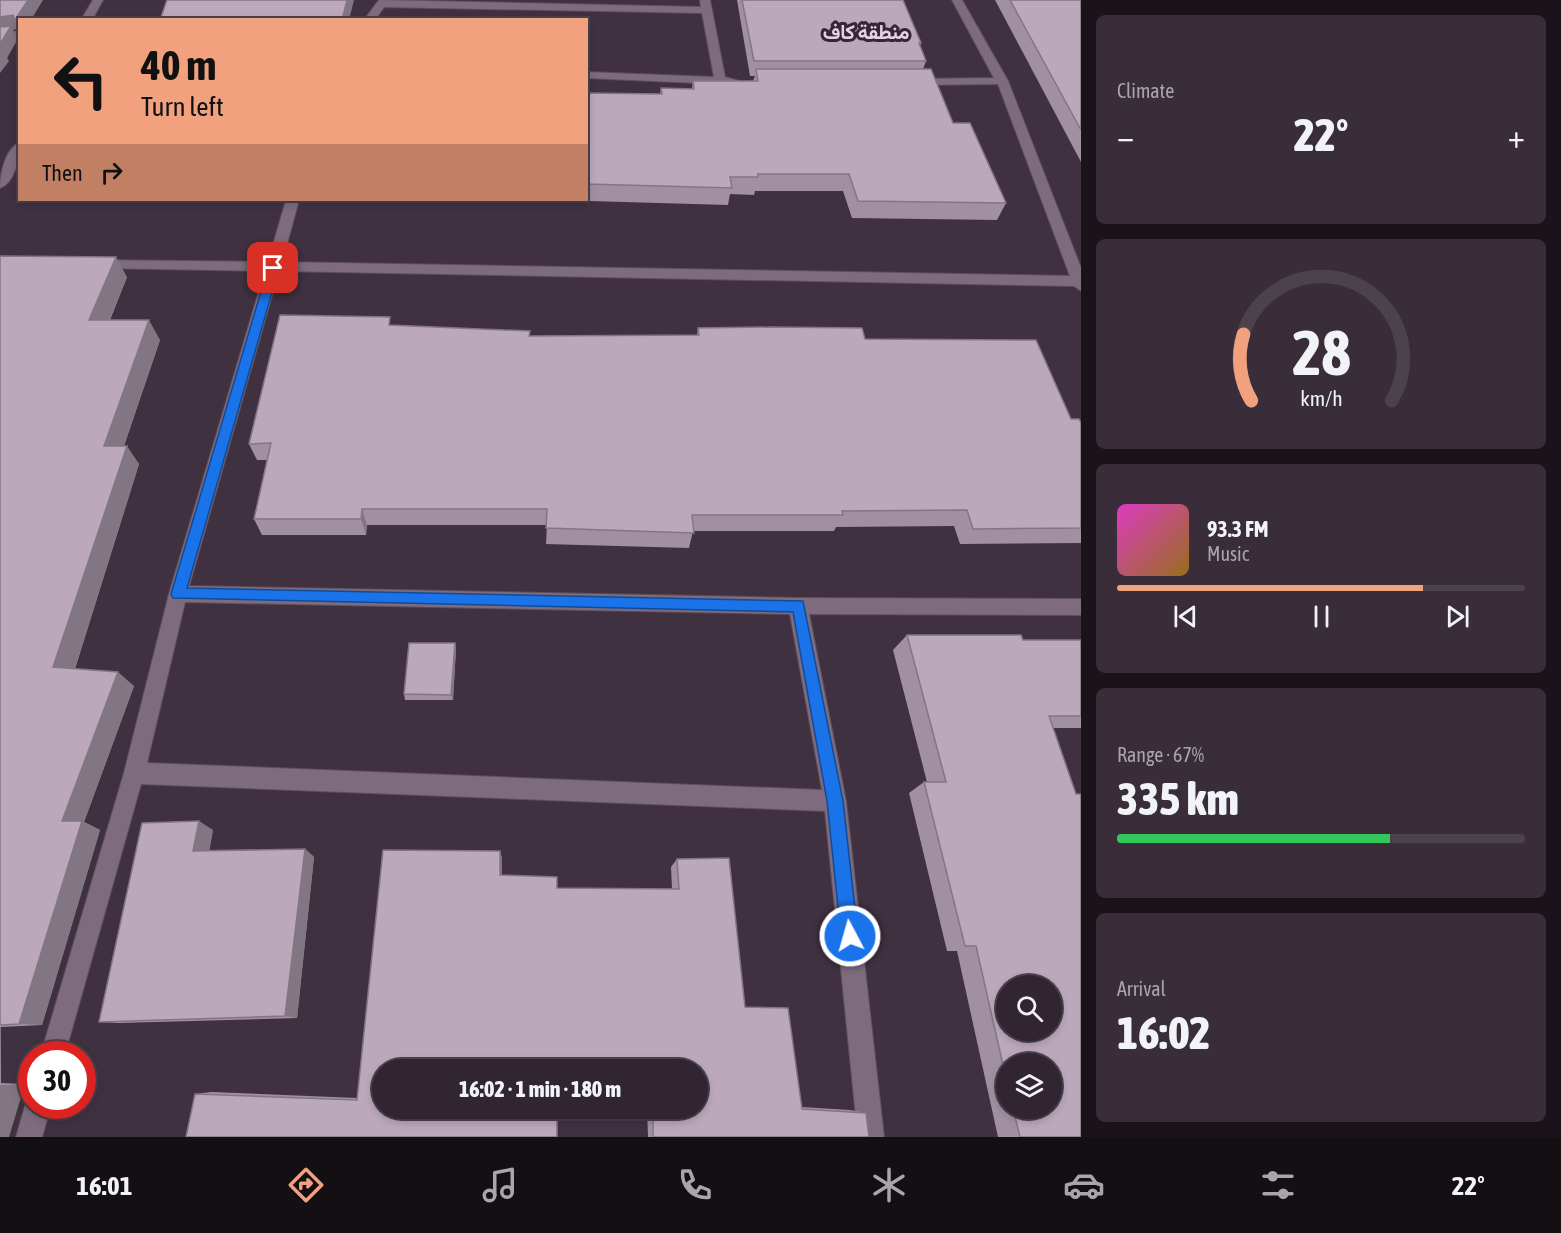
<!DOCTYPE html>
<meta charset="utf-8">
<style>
:root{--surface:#302530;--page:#382d38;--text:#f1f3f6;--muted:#a8a5ab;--line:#4b424c;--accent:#f2a17e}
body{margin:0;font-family:"Asap Condensed",Vazirmatn,sans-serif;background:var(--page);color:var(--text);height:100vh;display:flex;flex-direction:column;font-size:22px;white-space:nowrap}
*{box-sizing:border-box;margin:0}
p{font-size:20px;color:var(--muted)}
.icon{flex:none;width:33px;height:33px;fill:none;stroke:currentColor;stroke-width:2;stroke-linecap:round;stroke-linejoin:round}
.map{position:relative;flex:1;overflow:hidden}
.details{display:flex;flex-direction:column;gap:15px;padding:15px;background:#1a141a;width:480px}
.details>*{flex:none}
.guide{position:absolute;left:18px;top:18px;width:570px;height:183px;border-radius:0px;box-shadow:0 3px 9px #0003,0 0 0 2px var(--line);background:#f2a17e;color:#111;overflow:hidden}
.controls{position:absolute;left:996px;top:975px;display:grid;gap:12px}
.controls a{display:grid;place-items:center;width:66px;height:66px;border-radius:50%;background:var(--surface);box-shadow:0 3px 9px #0003,0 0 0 2px var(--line);font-size:30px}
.speed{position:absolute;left:18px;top:1041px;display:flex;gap:12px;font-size:30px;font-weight:700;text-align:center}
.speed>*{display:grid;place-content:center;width:78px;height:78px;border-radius:50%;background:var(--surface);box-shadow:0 3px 9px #0003,0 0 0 2px var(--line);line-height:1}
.speed .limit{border:9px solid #d22;background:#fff;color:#111}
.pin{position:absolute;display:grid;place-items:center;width:51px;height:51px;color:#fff;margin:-26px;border-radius:12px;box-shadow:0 3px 9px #0006}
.me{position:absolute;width:66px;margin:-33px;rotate:354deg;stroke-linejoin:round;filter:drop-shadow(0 0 4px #0008)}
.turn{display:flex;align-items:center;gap:21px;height:126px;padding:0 24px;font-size:27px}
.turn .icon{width:78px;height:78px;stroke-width:2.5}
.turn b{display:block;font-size:42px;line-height:51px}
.then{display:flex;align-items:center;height:57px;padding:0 24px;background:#0003;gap:12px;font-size:22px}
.big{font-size:45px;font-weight:800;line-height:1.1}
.details .widget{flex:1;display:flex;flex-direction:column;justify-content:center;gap:9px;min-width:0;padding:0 21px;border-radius:9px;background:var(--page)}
.details .dial{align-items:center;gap:0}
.dial svg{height:156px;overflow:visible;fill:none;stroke:var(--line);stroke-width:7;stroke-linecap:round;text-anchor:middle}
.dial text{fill:var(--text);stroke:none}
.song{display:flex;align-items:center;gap:18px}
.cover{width:72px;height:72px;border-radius:9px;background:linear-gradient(135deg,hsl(310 70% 55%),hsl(40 70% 35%))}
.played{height:6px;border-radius:3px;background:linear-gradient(90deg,var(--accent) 75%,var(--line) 75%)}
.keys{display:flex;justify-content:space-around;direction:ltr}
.heat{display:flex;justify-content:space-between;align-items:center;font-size:33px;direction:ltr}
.charge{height:9px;border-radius:4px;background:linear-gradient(90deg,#34c759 67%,var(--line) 0)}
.trip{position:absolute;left:372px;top:1059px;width:336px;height:60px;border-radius:30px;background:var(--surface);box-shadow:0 3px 9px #0003,0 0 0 2px var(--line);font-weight:800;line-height:60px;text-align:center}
.tab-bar{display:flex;height:96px;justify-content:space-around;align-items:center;background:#130f13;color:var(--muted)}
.tab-bar .icon{width:42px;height:42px}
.tab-bar .on{color:var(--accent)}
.tab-bar b{font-size:27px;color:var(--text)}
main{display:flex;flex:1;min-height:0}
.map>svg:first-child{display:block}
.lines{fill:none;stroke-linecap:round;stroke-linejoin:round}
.minor-casing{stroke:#5d505d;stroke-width:2}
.minor{fill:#7e6c7e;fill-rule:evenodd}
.wall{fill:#a190a1;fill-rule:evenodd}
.shaded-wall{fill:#837683}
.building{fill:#bba8bb;stroke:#837683;stroke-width:1.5;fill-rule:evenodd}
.route{fill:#1a73e8;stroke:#114b97;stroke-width:1.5}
.labels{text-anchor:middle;stroke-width:6;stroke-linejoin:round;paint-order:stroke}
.far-district-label{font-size:20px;font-weight:bold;fill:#e5d2e5;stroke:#352736}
</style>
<main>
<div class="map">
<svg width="1081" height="1137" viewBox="0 0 1081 1137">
<rect width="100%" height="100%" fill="#403140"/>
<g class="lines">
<g class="minor-casing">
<g id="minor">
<path d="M93,0h10l-11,20h-11z"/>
<path d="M379,0l322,7 -1,-7h10l15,77 14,4 -6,3h-13l-134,-6v-6l128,5 -12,-64 -318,-6 -9,13h-11z"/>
<path d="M952,0h10l46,81 73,187v23l-7,-5 -795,-15 -90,315 609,12 283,1v16l-272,-1 37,187 38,336h-26l-33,-326 -684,-27 -76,270h-24l83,-281 45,-179 96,-323 -169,-3 -7,-5 2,-3 177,2 18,-62h13l-17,62 788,14 -72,-192 -84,1 -6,-3 6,-3 80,-1zM185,602l605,12 32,176 -675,-27z"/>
<path d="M20,31v6l-20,2v-6z"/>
<path d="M20,142c0,14 -5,41 -20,46 0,-14 5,-39 20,-46z"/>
<path d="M32,1096v10h19l-9,31h-26l9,-31z"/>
</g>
</g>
<use href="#minor" class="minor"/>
</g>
<g class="wall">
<path d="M737,0h166l18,43 -1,3 6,15 -3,8 30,54 53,80 -9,17 -145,-2 -9,-27h-88l-1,4 -24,-1 -2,11 -173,-5h-118h149v-107l74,1 1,-6 31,1 1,-8h60l2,-5h-5z"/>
<path d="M995,0h86v162z"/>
<path d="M0,256l127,21 -17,43 50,20 -36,106 15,18 -64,205 59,17 -50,136 16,8 -58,195 -41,2v56l24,1 -25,53z"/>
<path d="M392,325l138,11 167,-1 1,-7 167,11 216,84v120l-121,1 -6,-18 -118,1 -2,4h-141l-4,17 -143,-4 1,-19h-180l-1,10h-104l-8,-16 13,-59h-10l-8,-16z"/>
<path d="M907,635l116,5h58v88h-28l28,409h-83l-41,-186h-10l-38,-158 15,-11h3l-34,-132zM1006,1064l46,44h-46z"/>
<path d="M455,643l1,5 -3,52h-48l-1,-6z"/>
<path d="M213,830l-4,21 96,-2 9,8 -17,161 -178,5 -20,-1z"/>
<path d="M500,851l2,8v17l55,12 115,1 -1,-22 6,-8 68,148 56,100 49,3 16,3 3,24h-221l-1,-29h51v-38h-316v38l-187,-14 16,-2 146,6z"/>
</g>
<g class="shaded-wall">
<path d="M28,0h15l-12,20h-11v8l-5,-8z"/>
<path d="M347,0h7l-5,20h-7z"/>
<path d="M13,15l7,13 -7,2 5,9 -11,19 2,3 -9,12v-56z"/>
<path d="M116,257l11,20 -26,63 -12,-20z"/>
<path d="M149,320l11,20 -43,125 -13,-19z"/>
<path d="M127,446l12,18 -68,217 -18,-14z"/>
<path d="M362,509l5,16 -1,10 -5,-16z"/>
<path d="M455,643l1,5 -3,52 -2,-5z"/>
<path d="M118,672l16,14 -50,136 16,8 -58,195 -23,-1 43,-203z"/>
<path d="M199,821l14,9 -5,29 -15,-8z"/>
<path d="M305,849l9,8 -17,161 -12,-2z"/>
<path d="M500,851l2,8v24l-2,-8z"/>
<path d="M0,1027h1l-1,56z"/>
<path d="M25,1084l-16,53h-9v-52z"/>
</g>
<g class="building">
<path d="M0,0h28l-13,20 -2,-5 -13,2z"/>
<path d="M167,0h180l-5,20h-182z"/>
<path d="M742,0h161l18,43h-2l7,18h-172z"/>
<path d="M1010,0h71v130z"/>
<path d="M11,26l-11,18v-17z"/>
<path d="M756,69h175l22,54h17l36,80 -148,-2 -9,-27h-91v3h-28l2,11 -146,-4v-91l76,1 -1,-6 33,1 -1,-8h65z"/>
<path d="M0,256l116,1 -27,63h60l-45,126h23l-74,221 65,5 -56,149h20l-63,203 -19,1z"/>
<path d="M280,315l110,2 -1,8 141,6 -1,5 170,-1 -1,-7 74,-1 90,1 3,11 171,1 35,79h8l2,4v105l-108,1 -6,-19 -125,1 1,4h-151l2,18 -148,-5 1,-19h-185l-1,10h-107l17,-76 -22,1z"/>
<path d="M907,635h114l2,5h58v76h-32l27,78h5v343h-61l-7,-29h39v-44h-46v14l-30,-132h-11l-41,-164h22zM1006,986h46v44h-46z"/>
<path d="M409,643h46l-4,52 -47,-1z"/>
<path d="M199,821l-6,30 112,-2 -20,167 -186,6 43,-199z"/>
<path d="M383,850l117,1v24l57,2v11l122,1 -2,-30 52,-1 16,149 43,1 14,101 64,4 3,24h-216v-29h45v-38h-316v38h175v29h-371l9,-43 162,6z"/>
</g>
<path class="route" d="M273,265l6,3 -92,320 616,13 40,200 15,135 -2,6 -6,2 -6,-2 -3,-6 -14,-135 -34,-189 -620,-14 -2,-4 97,-326z"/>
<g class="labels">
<g class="far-district-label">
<text x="866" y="39">منطقة كاف</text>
</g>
</g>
</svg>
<div class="controls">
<a><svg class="icon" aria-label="search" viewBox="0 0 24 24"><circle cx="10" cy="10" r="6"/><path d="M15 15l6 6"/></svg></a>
<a><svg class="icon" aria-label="layers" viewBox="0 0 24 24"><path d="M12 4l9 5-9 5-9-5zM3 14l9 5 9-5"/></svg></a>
</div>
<div class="speed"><div class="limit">30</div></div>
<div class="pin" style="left:273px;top:268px;background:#d93025"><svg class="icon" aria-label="arrive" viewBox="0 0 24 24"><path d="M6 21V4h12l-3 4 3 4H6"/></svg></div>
<svg class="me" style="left:850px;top:936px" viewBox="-20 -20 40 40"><circle r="17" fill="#1a73e8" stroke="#fff" stroke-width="3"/><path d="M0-11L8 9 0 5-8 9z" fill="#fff"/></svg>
<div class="trip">16:02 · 1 min · 180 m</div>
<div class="guide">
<div class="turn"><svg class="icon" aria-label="left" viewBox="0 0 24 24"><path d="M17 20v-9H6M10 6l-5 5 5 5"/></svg><div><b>40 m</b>Turn left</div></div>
<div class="then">Then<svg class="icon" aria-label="right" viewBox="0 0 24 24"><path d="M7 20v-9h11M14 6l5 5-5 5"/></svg></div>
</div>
</div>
<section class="details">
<div class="widget"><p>Climate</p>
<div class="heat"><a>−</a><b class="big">22°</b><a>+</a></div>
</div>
<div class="widget dial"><svg viewBox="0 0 100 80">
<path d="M14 69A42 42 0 1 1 86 69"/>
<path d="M14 69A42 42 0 0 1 10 35" stroke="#f2a17e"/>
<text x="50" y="56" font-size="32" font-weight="700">28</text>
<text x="50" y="72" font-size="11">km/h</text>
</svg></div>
<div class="widget">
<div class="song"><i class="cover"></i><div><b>93.3 FM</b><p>Music</p></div></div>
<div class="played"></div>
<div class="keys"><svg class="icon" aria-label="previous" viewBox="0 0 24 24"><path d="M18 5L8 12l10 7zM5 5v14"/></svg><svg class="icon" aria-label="pause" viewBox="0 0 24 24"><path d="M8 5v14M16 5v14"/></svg><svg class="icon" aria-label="next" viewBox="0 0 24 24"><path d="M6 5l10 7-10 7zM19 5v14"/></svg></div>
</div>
<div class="widget"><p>Range · 67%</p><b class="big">335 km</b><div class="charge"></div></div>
<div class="widget"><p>Arrival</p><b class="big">16:02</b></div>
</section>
</main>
<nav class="tab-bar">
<b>16:01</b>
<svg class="icon on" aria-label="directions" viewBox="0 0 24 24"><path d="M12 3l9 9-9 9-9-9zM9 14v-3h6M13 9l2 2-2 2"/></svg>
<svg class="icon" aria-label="music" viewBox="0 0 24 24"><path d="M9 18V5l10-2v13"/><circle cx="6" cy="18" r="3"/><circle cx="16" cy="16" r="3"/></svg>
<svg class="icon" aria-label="phone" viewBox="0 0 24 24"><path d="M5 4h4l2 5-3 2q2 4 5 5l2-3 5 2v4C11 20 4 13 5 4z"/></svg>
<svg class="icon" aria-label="climate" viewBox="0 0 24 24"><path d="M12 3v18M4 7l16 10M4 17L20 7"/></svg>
<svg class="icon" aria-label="car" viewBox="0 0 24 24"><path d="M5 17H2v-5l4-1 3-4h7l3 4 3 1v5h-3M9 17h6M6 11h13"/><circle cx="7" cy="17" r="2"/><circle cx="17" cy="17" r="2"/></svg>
<svg class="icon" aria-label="filters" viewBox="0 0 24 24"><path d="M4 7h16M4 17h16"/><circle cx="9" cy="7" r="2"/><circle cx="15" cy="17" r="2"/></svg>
<b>22°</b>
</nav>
